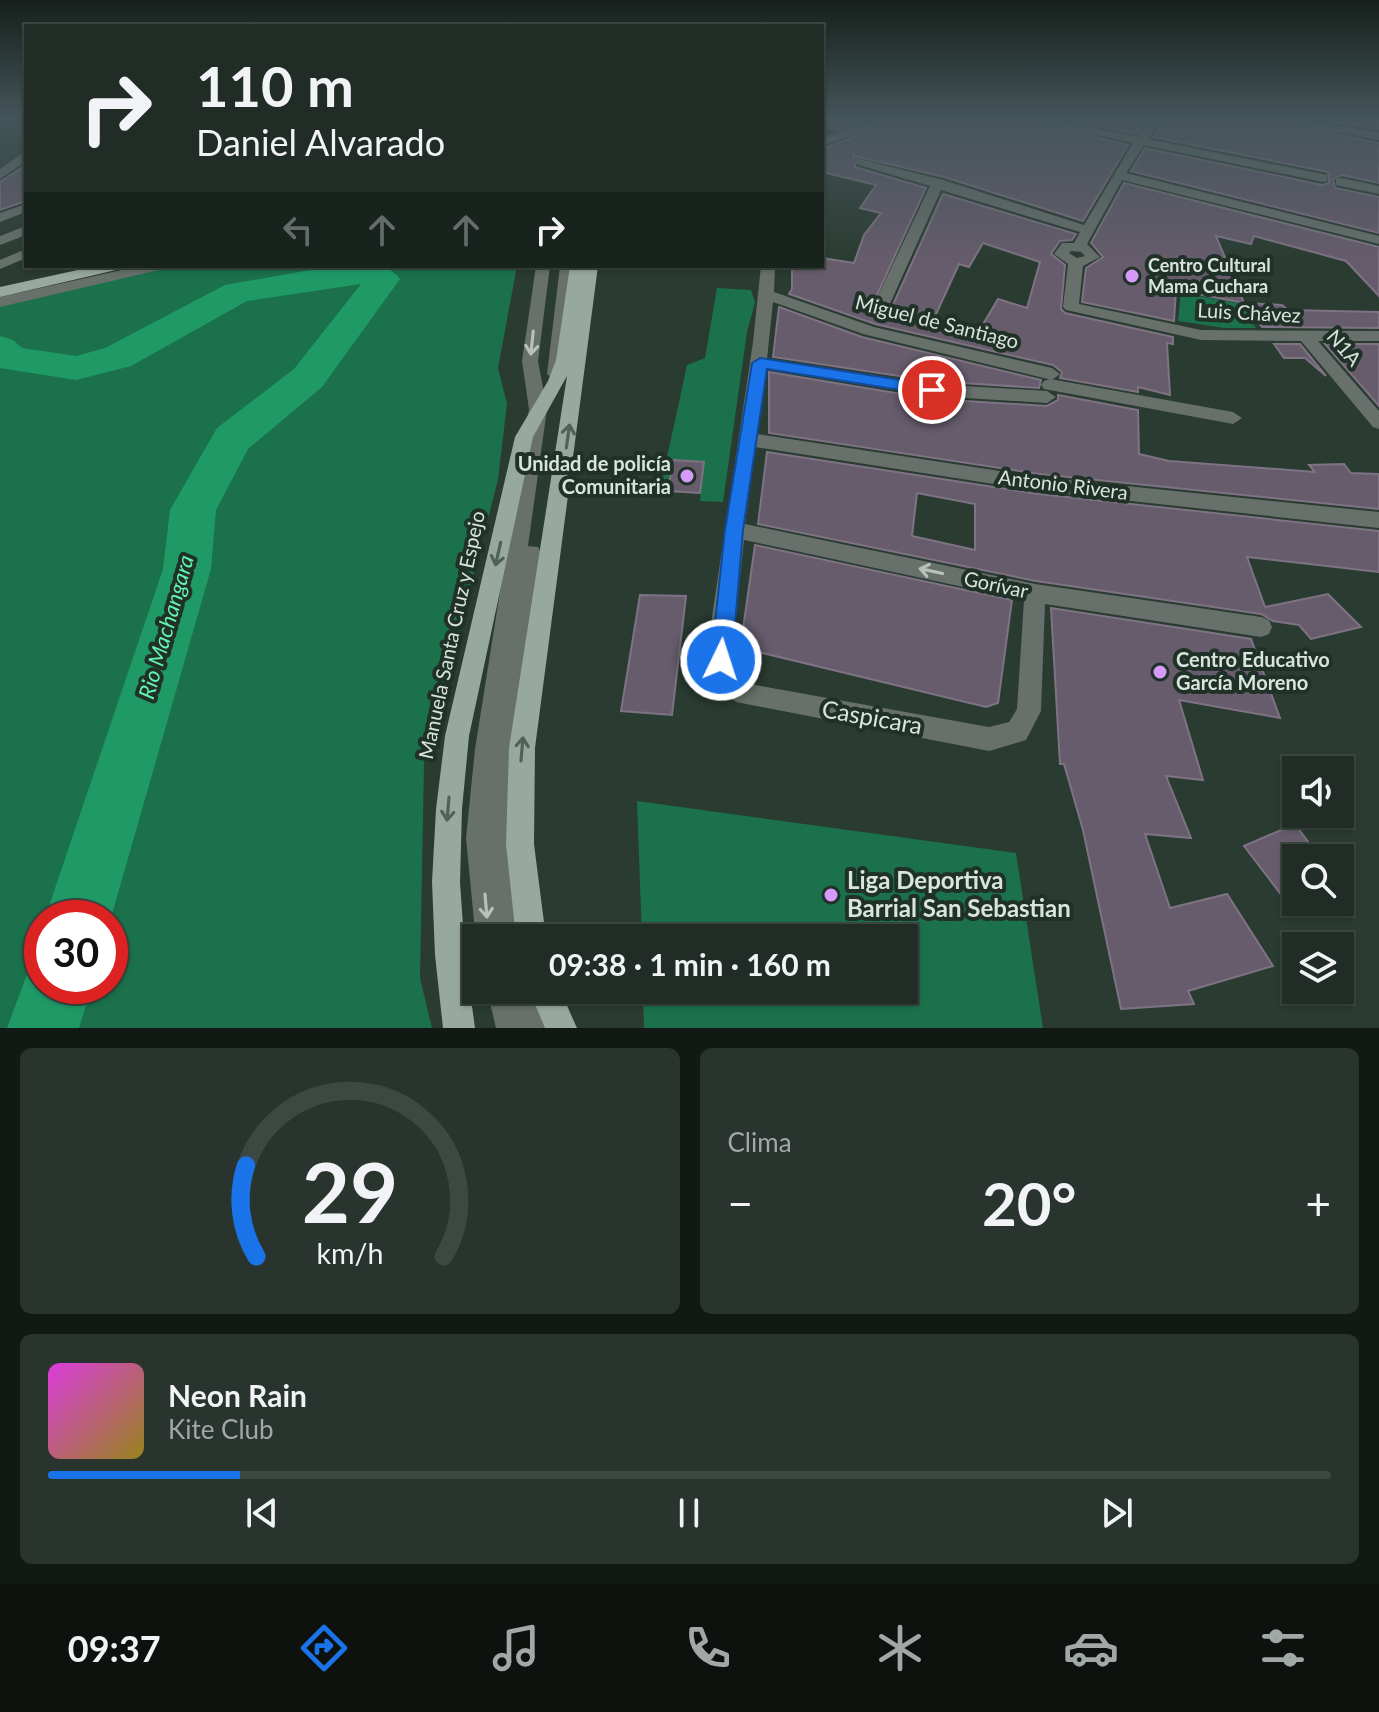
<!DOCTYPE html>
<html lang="es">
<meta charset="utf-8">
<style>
:root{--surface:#202c25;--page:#28342d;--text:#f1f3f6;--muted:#a2a7a7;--line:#3d4842;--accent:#1a73e8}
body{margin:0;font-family:Lato,sans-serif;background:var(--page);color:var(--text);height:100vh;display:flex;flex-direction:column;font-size:30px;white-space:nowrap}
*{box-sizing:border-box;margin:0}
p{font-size:26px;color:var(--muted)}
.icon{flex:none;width:44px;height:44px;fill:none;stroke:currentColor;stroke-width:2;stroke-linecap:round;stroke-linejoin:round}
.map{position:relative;height:1028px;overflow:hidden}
.panel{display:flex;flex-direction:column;gap:20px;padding:20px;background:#121814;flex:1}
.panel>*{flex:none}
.banner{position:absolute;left:24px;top:24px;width:800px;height:244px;border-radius:0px;box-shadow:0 2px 6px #0004,0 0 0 2px var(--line);background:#202c25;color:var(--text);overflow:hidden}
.tools{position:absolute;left:1282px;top:756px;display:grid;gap:16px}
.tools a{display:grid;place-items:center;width:72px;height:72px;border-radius:0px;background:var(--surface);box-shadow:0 2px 6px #0004,0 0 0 2px var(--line);font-size:40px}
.speed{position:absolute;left:24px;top:900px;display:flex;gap:16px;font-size:40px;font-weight:700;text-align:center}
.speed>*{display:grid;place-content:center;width:104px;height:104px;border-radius:50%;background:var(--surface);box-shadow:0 2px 6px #0004,0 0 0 2px var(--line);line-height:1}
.speed .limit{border:12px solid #d22;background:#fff;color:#111}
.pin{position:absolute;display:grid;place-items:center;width:68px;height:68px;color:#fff;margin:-34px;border:4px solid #fff;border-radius:50%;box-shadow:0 2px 8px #0007}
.me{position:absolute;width:88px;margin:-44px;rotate:4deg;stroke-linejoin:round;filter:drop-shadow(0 0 6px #0008)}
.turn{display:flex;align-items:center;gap:28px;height:168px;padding:0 40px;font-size:36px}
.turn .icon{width:104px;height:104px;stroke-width:2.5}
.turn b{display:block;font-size:56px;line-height:68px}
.lanes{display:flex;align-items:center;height:76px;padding:0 40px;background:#0003;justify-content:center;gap:40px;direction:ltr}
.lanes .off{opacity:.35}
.big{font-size:60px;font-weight:700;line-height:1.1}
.panel .widget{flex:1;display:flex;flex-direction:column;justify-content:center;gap:12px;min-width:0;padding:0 28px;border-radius:12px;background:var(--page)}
.panel .dial{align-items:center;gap:0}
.dial svg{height:208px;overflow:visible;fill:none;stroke:var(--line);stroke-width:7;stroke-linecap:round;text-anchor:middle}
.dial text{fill:var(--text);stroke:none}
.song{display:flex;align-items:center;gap:24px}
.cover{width:96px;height:96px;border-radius:12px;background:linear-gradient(135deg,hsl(300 70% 55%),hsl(50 70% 35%))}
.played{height:8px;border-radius:4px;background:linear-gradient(90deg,var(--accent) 15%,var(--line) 15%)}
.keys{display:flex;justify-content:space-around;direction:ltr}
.heat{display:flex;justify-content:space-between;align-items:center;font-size:44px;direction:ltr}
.panel .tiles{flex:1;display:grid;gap:20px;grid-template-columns:1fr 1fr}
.widget:last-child{grid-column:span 2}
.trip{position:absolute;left:462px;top:924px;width:456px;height:80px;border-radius:0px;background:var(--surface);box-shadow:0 2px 6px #0004,0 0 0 2px var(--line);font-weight:700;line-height:80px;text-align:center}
.dock{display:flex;height:128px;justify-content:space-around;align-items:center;background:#0d120f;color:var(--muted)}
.dock .icon{width:56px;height:56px}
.dock .selected{color:var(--accent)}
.dock b{font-size:36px;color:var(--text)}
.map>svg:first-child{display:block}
.green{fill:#1a714c;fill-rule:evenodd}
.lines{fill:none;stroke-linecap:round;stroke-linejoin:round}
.river{fill:#1f9a67;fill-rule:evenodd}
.building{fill:#665c6c;stroke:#7d7383;stroke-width:2;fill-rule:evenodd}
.minor{fill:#67706b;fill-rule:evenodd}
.major{fill:#97a89e;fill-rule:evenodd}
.oneway{stroke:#b7c1bc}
.oneway2{stroke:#506157}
.route{fill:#1a73e8;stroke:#114b97;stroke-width:2}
.poi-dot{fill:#d69bfa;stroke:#203127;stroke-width:3}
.labels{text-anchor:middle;stroke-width:8;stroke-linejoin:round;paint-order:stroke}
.far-poi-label{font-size:18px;font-weight:bold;fill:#d9e4de;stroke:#203127;text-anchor:start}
.street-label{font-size:20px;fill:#d9e4de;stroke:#203127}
.poi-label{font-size:20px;font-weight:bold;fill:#d9e4de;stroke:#203127;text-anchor:end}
.water-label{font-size:22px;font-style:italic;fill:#63f5b0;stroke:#203127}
.near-street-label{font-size:24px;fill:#d9e4de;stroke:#203127}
.near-poi-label{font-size:24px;font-weight:bold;fill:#d9e4de;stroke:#203127;text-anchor:start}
</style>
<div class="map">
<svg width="1379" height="1028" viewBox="0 0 1379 1028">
<rect width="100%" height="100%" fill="#2a3b31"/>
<g class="green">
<path d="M176,266h341l-19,102 9,36 -9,76 -74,283 -4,215 12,50h-432v-724zM42,918h68v68h-68z"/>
<path d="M717,288l34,2 4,12 -8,30 -24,170 -23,-1 4,-39 -30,-2 -6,31 -8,-1 27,-125 18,-7z"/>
<path d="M1181,293l61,11 14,24h-32l-46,-7z"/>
<path d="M637,801l379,52 27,175h-399l-1,-38h261v-52h-262z"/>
</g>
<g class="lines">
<g class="river">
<path d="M333,266c22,0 53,-7 67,13l-78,108 -74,62 -32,61 -5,59 -101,352v-3h-65l118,-349 7,-59 47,-82 77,-59 67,-85 -114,17 -116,65 -55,14 -76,-12v-32l13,4 9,8 54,8 29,-8 120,-63z"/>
<path d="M42,957v29h50l-13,42h-72l25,-67z"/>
</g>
</g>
<g class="building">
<path d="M822,118h48l-34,12 -14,-5z"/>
<path d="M901,118h118l109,27 -45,76 -139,-44 -90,-21 1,11 71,21 -55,120 5,4h10l6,-5 51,-113 133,40 -4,6 -12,1 -9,13 14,11 -4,44 4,4 108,24v7l-6,-1 3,52 -32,-8v5l-78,-14 2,-6 -9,-7 -178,-41 -86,-30 3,-5v-23h30v-8l32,5 10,-28 17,-22 -21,-5 16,-23 -54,-13v-23zM983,243l57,19 -13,46 -29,-9 -22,37 -45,-11 28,-61 10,3z"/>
<path d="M1062,118h84l-9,16z"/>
<path d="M1165,118h95l119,25v40l-37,-8 -9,4 2,9 44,9v36l-248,-62 14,-23 177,37 7,-2 -1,-11 -175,-35z"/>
<path d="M1311,118l68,3v8z"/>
<path d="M26,165v36l-26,9v-28z"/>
<path d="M1124,183l255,64v49l-33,-35 -92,-25 -3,8 -35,-8 28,67 -68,-13 -2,31 -92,-19 4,-34 17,-11 -12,-14z"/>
<path d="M1244,303l38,2 6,5 91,2v16l-117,-1z"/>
<path d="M779,307l83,30 179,43 -2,8 -107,-7 -159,-24z"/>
<path d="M1274,344h26l26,32 -21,-18h-21z"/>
<path d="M1325,344h54v62z"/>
<path d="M769,372l163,27 115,7 11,-6v-5l80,15 1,44 30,7 146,11 -6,-7 35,-1 7,9 28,1v35l-340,-35 -270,-41z"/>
<path d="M767,452l272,42 340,37v41l-132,-15 18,50 63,-13 33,33 -50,12 -12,-14 -26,-4 -12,-7 -225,-33 -278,-57zM917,493l58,11v46l-63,-14z"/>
<path d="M673,460l31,2 -4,31 -32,-2z"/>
<path d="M755,545l257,55 -14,103 -12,4 -236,-57 -9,-7z"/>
<path d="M640,595l46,1 -14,119 -51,-4z"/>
<path d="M1051,608l200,31 29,79 -101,-18 24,80 -37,-4 25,62 -46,-4 25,74 57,-14 46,72 -85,25 6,13 -73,5 -38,-179 -19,-66h-4z"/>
<path d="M1295,824l25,34h-24v56l-52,-68z"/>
</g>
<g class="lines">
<g class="minor">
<path d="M880,118h18l-76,28v-8z"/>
<path d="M1022,118h24l92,19 12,-19h12l-14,21 179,36v6l-4,1 -179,-37 -18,28 253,63v8l-257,-64 -35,64 13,13 -17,9 -4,38 122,26 178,1v10h-61l61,70v18l-6,-2 -72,-86 -100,-1 -135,-30 -3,-3 5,-43 -14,-10 8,-11h12l6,-11 -139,-42 -52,116 -3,3h-10l-3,-3 57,-120 -74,-22v-6l87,22 141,45 49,-82zM1071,251l10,1 4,4 -8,2 -8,-5z"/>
<path d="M1263,118h28l88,14v8z"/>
<path d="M26,151v10l-26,18v-10z"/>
<path d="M1341,178l38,8v8l-43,-9v-6z"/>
<path d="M26,204v8l-26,10v-9z"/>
<path d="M26,226v9l-26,10v-9z"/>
<path d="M26,249v9l-26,11v-9z"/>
<path d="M140,266h26l-7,4 -159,37v-10z"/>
<path d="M536,266h14l-12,95 9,48 -19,137 10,1 3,6 -25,201 -2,99 13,85h-51v4l-10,-104 9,-89 54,-340 -7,-48z"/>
<path d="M560,266h14l-11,108 -8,6 -8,-6z"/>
<path d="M761,266h14l-1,26 100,35 178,41 8,6 -8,6 -189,-46 -90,-32 -6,57 165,25 115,7 9,6 -9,6 -115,-7 -166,-27 -9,65 282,43 340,35v16l-340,-37 -284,-44 -10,77 290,60 226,33 8,3 3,7 -3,7 -8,3 -216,-33 -4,107 -15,29 -37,11 -253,-49c-22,-18 -28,-38 -27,-65l44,-295zM744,540l280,60 -7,109 -8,13 -20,5 -239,-43 -15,-16 -3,-19z"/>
<path d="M1050,379l183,33 9,6 -9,6 -189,-35 -3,-4 3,-4z"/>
<path d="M487,990h52l14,38h-57z"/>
</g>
<g class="major">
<path d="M96,266h27l-7,4 -116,27v-10z"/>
<path d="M570,266h28l-63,482 -1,96 12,94h-30l-10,-94 3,-96 58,-372 -34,61 -64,299 -7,73 -2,73 5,73 10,73h-32l-8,-73 -3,-73 4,-73 9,-73 70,-299 33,-56 8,-21z"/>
<path d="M529,990h31l17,38h-32z"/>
</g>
</g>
<defs><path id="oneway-shaft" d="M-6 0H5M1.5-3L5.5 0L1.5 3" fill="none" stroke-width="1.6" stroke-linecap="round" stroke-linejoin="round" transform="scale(2)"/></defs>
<g class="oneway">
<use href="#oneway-shaft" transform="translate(532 343) rotate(96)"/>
<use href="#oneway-shaft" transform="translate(931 571) rotate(-168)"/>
<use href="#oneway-shaft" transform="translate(486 906) rotate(85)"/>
</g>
<g class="oneway2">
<use href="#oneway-shaft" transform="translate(568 436) rotate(-82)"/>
<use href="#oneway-shaft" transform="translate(498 554) rotate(103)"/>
<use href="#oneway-shaft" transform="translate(522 749) rotate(-85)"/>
<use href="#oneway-shaft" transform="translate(448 809) rotate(95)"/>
</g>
<linearGradient id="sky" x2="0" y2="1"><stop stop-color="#17201b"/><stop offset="0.45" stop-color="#44555a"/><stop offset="1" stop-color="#44555a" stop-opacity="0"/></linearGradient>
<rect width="1379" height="262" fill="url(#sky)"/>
<path class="route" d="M760,358l172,27 8,5 -8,5 -165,-26 -24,161 -11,130 -3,7 -8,3 -7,-3 -3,-7 14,-130 27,-167z"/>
<g class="poi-dot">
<circle cx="1132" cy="276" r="8"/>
<circle cx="687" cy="476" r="8"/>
<circle cx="1160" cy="672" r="8"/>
<circle cx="831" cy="895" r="8"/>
</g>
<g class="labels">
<g class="far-poi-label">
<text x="1148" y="272">Centro Cultural<tspan x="1148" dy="21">Mama Cuchara</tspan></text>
</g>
<g class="street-label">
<text transform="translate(1249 313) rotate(3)" y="7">Luis Chávez</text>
<text transform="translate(937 322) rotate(14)" y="7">Miguel de Santiago</text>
<text transform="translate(1344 348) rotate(49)" y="7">N1A</text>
<text transform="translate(1063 485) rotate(7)" y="7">Antonio Rivera</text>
<text transform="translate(996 585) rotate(12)" y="7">Gorívar</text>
<text transform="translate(452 635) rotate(-78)" y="7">Manuela Santa Cruz y Espejo</text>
</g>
<g class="poi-label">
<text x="671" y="471">Unidad de policía<tspan x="671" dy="23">Comunitaria</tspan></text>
<text x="1176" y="667" text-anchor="start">Centro Educativo<tspan x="1176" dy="23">García Moreno</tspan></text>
</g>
<g class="water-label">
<text transform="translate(166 627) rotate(-74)" y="8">Rio Machangara</text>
</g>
<g class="near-street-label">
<text transform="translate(872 718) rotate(10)" y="8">Caspicara</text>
</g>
<g class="near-poi-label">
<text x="847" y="889">Liga Deportiva<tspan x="847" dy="28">Barrial San Sebastian</tspan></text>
</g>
</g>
</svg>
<div class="tools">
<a><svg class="icon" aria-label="sound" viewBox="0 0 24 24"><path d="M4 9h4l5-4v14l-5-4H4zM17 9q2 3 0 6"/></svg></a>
<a><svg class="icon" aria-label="search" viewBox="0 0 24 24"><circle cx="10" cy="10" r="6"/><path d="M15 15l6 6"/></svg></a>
<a><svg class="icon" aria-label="layers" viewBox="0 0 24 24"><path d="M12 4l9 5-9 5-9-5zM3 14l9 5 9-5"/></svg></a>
</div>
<div class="speed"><div class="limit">30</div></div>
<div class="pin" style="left:932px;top:390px;background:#d93025"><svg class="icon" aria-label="arrive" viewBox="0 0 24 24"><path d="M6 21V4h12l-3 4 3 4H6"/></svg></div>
<svg class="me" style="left:721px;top:660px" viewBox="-20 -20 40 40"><circle r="17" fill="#1a73e8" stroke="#fff" stroke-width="3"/><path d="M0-11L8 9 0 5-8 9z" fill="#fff"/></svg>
<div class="trip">09:38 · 1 min · 160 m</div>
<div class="banner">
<div class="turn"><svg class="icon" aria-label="right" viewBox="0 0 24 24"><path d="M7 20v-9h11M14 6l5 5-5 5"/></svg><div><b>110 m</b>Daniel Alvarado</div></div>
<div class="lanes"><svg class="icon off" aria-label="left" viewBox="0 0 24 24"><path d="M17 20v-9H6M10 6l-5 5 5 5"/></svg><svg class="icon off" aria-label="ahead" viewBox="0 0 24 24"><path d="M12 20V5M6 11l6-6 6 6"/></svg><svg class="icon off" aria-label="ahead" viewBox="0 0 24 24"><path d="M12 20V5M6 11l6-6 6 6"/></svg><svg class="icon" aria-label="right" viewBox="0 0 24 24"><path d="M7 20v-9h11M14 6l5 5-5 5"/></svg></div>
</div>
</div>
<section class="panel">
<div class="tiles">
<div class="widget dial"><svg viewBox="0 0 100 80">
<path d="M14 69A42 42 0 1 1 86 69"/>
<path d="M14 69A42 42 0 0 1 10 34" stroke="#1a73e8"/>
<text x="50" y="56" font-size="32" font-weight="700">29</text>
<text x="50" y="72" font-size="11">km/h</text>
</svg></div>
<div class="widget"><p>Clima</p>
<div class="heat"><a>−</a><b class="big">20°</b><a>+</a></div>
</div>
<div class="widget">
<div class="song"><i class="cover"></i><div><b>Neon Rain</b><p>Kite Club</p></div></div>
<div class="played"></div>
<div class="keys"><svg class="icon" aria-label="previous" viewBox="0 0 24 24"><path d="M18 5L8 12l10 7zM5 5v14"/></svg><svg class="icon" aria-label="pause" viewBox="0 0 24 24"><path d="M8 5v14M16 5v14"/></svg><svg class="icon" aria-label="next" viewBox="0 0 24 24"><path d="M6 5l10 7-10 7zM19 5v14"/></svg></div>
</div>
</div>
</section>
<nav class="dock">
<b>09:37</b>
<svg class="icon selected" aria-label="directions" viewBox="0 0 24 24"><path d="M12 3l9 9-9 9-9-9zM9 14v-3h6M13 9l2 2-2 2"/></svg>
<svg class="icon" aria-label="music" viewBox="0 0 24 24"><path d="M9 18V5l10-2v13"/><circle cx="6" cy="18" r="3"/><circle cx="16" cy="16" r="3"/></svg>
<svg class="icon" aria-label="phone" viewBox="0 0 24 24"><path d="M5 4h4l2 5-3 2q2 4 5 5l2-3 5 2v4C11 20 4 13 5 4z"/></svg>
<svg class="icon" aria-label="climate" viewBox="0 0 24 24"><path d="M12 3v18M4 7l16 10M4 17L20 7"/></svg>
<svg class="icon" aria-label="car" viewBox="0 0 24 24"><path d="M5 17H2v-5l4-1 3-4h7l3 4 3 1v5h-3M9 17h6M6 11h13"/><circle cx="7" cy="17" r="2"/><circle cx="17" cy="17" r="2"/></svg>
<svg class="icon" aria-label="filters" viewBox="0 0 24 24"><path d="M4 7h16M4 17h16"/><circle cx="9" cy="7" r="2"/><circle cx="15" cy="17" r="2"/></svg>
</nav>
